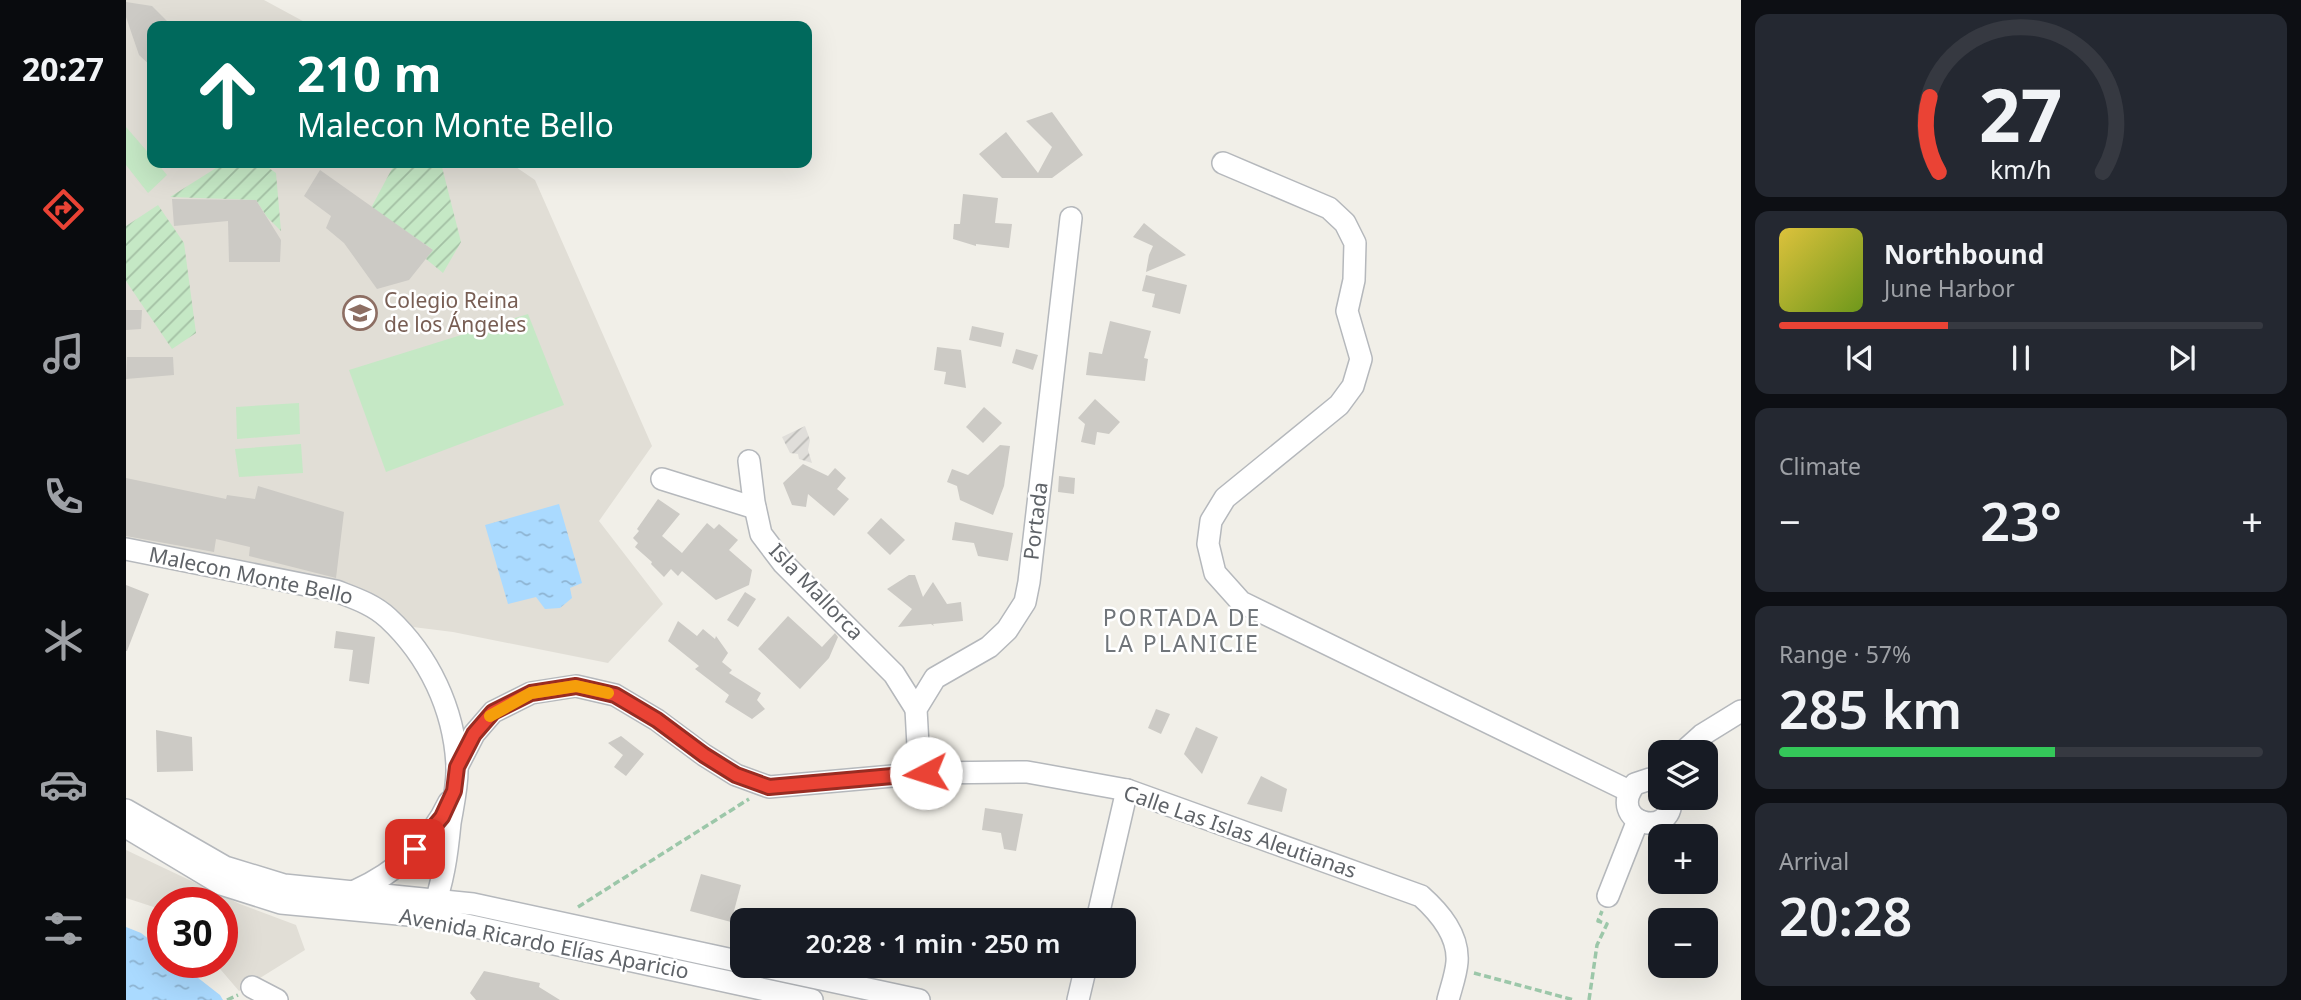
<!DOCTYPE html>
<meta charset="utf-8">
<style>
:root{--surface:#171b24;--page:#242831;--text:#f1f3f6;--muted:#9ea1a6;--line:#363941;--accent:#ea4335}
body{margin:0;font-family:"Noto Sans",sans-serif;background:var(--page);color:var(--text);height:100vh;display:flex;flex-direction:column;font-size:26px;white-space:nowrap}
*{box-sizing:border-box;margin:0}
p{font-size:23px;color:var(--muted)}
.icon{flex:none;width:38px;height:38px;fill:none;stroke:currentColor;stroke-width:2;stroke-linecap:round;stroke-linejoin:round}
.map{position:relative;flex:1;overflow:hidden}
.side{display:flex;flex-direction:column;gap:14px;padding:14px;background:#0d0f14;width:560px}
.side>*{flex:none}
.banner{position:absolute;left:21px;top:21px;width:665px;height:147px;border-radius:14px;box-shadow:0 7px 28px #0002;background:#00695c;color:#fff;overflow:hidden}
.tools{position:absolute;left:1522px;top:740px;display:grid;gap:14px}
.tools a{display:grid;place-items:center;width:70px;height:70px;border-radius:14px;background:var(--surface);box-shadow:0 7px 28px #0002;font-size:35px}
.speed{position:absolute;left:21px;top:887px;display:flex;gap:14px;font-size:35px;font-weight:700;text-align:center}
.speed>*{display:grid;place-content:center;width:91px;height:91px;border-radius:50%;background:var(--surface);box-shadow:0 7px 28px #0002;line-height:1}
.speed .limit{border:10px solid #d22;background:#fff;color:#111}
.pin{position:absolute;display:grid;place-items:center;width:60px;height:60px;color:#fff;margin:-30px;border-radius:14px;box-shadow:0 4px 10px #0006}
.me{position:absolute;width:77px;margin:-38px;rotate:265deg;stroke-linejoin:round;filter:drop-shadow(0 0 5px #0008)}
.turn{display:flex;align-items:center;gap:24px;height:147px;padding:0 35px;font-size:32px}
.turn .icon{width:91px;height:91px;stroke-width:2.5}
.turn b{display:block;font-size:49px;line-height:60px}
.big{font-size:52px;font-weight:600;line-height:1.1}
.side .tile{flex:1;display:flex;flex-direction:column;justify-content:center;gap:10px;min-width:0;padding:0 24px;border-radius:14px;background:var(--page)}
.side .dial{align-items:center;gap:0}
.dial svg{height:182px;overflow:visible;fill:none;stroke:var(--line);stroke-width:7;stroke-linecap:round;text-anchor:middle}
.dial text{fill:var(--text);stroke:none}
.song{display:flex;align-items:center;gap:21px}
.cover{width:84px;height:84px;border-radius:10px;background:linear-gradient(135deg,hsl(50 70% 55%),hsl(80 70% 35%))}
.played{height:7px;border-radius:4px;background:linear-gradient(90deg,var(--accent) 35%,var(--line) 35%)}
.keys{display:flex;justify-content:space-around;direction:ltr}
.heat{display:flex;justify-content:space-between;align-items:center;font-size:38px;direction:ltr}
.charge{height:10px;border-radius:5px;background:linear-gradient(90deg,#34c759 57%,var(--line) 0)}
.trip{position:absolute;left:604px;top:908px;width:406px;height:70px;border-radius:14px;background:var(--surface);box-shadow:0 7px 28px #0002;font-weight:600;line-height:70px;text-align:center}
main{display:flex;flex:1;min-height:0}
.tab-bar{display:flex;flex-direction:column;width:126px;justify-content:space-around;align-items:center;background:#090b0e;color:var(--muted)}
.tab-bar .icon{width:49px;height:49px}
.tab-bar .selected{color:var(--accent)}
.tab-bar b{font-size:32px;color:var(--text)}
.map>svg:first-child{display:block}
.industrial{fill:url(#industrial-furrows)}
.education{fill:#e1ded6}
.green{fill:#c5e8c5}
.garden{fill:url(#garden-furrows)}
.water{fill:url(#water-ripples)}
.building{fill:#cccac5}
.lines{fill:none;stroke-linecap:round;stroke-linejoin:round}
.minor-casing{stroke:#b5b8bc;stroke-width:24}
.path{stroke:#9cc7a9;stroke-width:3.5;stroke-dasharray:7 3.5;stroke-linecap:butt}
.minor{stroke:#fff;stroke-width:21}
.route-casing{stroke:#982c22;stroke-width:18}
.route{stroke:#ea4335;stroke-width:12}
.slow{stroke:#f59e0b;stroke-width:12}
.labels{text-anchor:middle;stroke-width:5;stroke-linejoin:round;paint-order:stroke}
.education-label{font-size:21px;fill:#785e54;stroke:#fff;text-anchor:start}
.street-label{font-size:21px;fill:#5f6368;stroke:#fff}
.neighbourhood-label{font-size:23px;letter-spacing:2px;fill:#70757a;stroke:#fff}
</style>
<main>
<nav class="tab-bar">
<b>20:27</b>
<svg class="icon selected" aria-label="directions" viewBox="0 0 24 24"><path d="M12 3l9 9-9 9-9-9zM9 14v-3h6M13 9l2 2-2 2"/></svg>
<svg class="icon" aria-label="music" viewBox="0 0 24 24"><path d="M9 18V5l10-2v13"/><circle cx="6" cy="18" r="3"/><circle cx="16" cy="16" r="3"/></svg>
<svg class="icon" aria-label="phone" viewBox="0 0 24 24"><path d="M5 4h4l2 5-3 2q2 4 5 5l2-3 5 2v4C11 20 4 13 5 4z"/></svg>
<svg class="icon" aria-label="climate" viewBox="0 0 24 24"><path d="M12 3v18M4 7l16 10M4 17L20 7"/></svg>
<svg class="icon" aria-label="car" viewBox="0 0 24 24"><path d="M5 17H2v-5l4-1 3-4h7l3 4 3 1v5h-3M9 17h6M6 11h13"/><circle cx="7" cy="17" r="2"/><circle cx="17" cy="17" r="2"/></svg>
<svg class="icon" aria-label="filters" viewBox="0 0 24 24"><path d="M4 7h16M4 17h16"/><circle cx="9" cy="7" r="2"/><circle cx="15" cy="17" r="2"/></svg>
</nav>
<div class="map">
<svg width="1615" height="1000" viewBox="0 0 1615 1000">
<defs>
<pattern id="industrial-furrows" width="10" height="10" patternUnits="userSpaceOnUse" patternTransform="scale(1.75)"><rect width="10" height="10" fill="#e0deda"/><path d="M-1 1l2-2M0 10L10 0M9 11l2-2" fill="none" stroke="#b9b8b5"/></pattern>
<pattern id="garden-furrows" width="10" height="10" patternUnits="userSpaceOnUse" patternTransform="scale(1.75)"><rect width="10" height="10" fill="#c5e8c5"/><path d="M-1 1l2-2M0 10L10 0M9 11l2-2" fill="none" stroke="#a3c0a4"/></pattern>
<pattern id="water-ripples" width="26" height="14" patternUnits="userSpaceOnUse" patternTransform="scale(1.75)"><rect width="26" height="14" fill="#aadaff"/><path d="M2 4q2-2 4 0t4 0M15 11q2-2 4 0t4 0" fill="none" stroke="#8eb4d2"/></pattern>
</defs>
<rect width="100%" height="100%" fill="#f1efe8"/>
<path class="industrial" d="M679,426l5,14 -2,10 4,13 -13,-4 -1,-5 -8,-1 -8,-16z"/>
<g class="education">
<path d="M0,0h138l48,26h-160v137h358l25,17 117,266 -53,75 64,83 -55,59 -155,-31 -40,-5 -43,-35 -244,-52z"/>
<path d="M0,850l114,54 56,21 9,25 -66,41 -24,-28 7,-1v-59h-59v7l-37,-12z"/>
</g>
<g class="green">
<path d="M0,127l26,30v6h5l10,12 -19,18 -22,-28z"/>
<path d="M402,314l36,91 -178,67 -37,-102z"/>
<path d="M173,403l1,31 -63,5 -1,-32z"/>
<path d="M175,444l2,29 -64,4 -4,-28z"/>
</g>
<g class="garden">
<path d="M98,163h38l14,10 5,58 -14,-14 -11,-17 -86,-3z"/>
<path d="M269,163h46l20,79 -18,31 -17,-14 6,-10 -61,-41z"/>
<path d="M32,205l26,38 12,90 -24,16 -46,-68v-55z"/>
</g>
<g class="water">
<path d="M433,504l23,79 -12,5 2,10 -12,10 -15,1 -9,-12 -28,7 -23,-79z"/>
<path d="M0,927l15,6 22,17v12l16,1 41,32 3,5h-97z"/>
</g>
<g class="building">
<path d="M0,2l26,4 20,20h-20v41l-13,-12 -13,-38z"/>
<path d="M926,112l31,43 -31,23h-50l-23,-24 27,-22 32,41 14,-26 -26,-26z"/>
<path d="M194,170l113,80 -24,30 -32,9 -33,-46 -18,-15 5,-12 -27,-20z"/>
<path d="M837,194l35,4 -3,25 17,1 -3,24 -33,-4v2l-23,-7 1,-15h6z"/>
<path d="M46,199l84,1 25,40 -1,22h-51l-1,-41 -54,5z"/>
<path d="M1018,223l16,13 26,19 -40,17 3,-17 4,-9 -20,-9z"/>
<path d="M1020,275l41,10 -7,29 -28,-7 3,-13 -13,-3z"/>
<path d="M0,310h16l-1,19 -15,1z"/>
<path d="M984,321l41,10 -7,27 4,1 -3,22 -59,-6 3,-23 13,2z"/>
<path d="M846,326l32,7 -3,14 -32,-7z"/>
<path d="M811,347l24,3 5,38 -22,-4 2,-12 -12,-2z"/>
<path d="M890,349l22,6 -5,15 -21,-7z"/>
<path d="M1,357h46l1,18 -48,4z"/>
<path d="M969,399l25,23 -11,12 -12,-2 -2,13 -14,-3 4,-18 -7,-6z"/>
<path d="M858,407l18,16 -19,20 -17,-16z"/>
<path d="M874,445l10,1 -6,40 -11,29 -33,-15 -3,-14 -10,-4 5,-13 16,6z"/>
<path d="M677,464l25,12 7,-8 11,10 -9,11 12,10 -15,17 -26,-22 -2,13 -14,-2 -9,-22z"/>
<path d="M933,476l16,2 -1,16 -16,-2z"/>
<path d="M0,478l100,21 1,-4 28,4 3,-13 86,26 -8,66 -87,-22 1,-9 -34,-8 -2,13 -88,-16z"/>
<path d="M532,499l22,15 -18,22 20,17 25,-30 7,6 5,-5 19,16 -9,10 23,20 -3,15 -33,15 -34,-29 -4,5 -7,-7 -7,8 -13,-13 1,-2 -17,-15 3,-4 -5,-5 6,-7 -2,-2z"/>
<path d="M755,518l24,22 -15,15 -23,-22z"/>
<path d="M829,522l58,11 -5,28 -30,-5 -4,-13 -22,-3z"/>
<path d="M783,575h6l8,22 10,-15 14,22 14,-2 2,19 -30,3 1,2 -3,-2 -33,3 14,-18 -25,-20z"/>
<path d="M0,585l23,9 -22,57h-1z"/>
<path d="M619,592l11,7 -18,28 -11,-7z"/>
<path d="M662,616l34,31 13,-14 3,4 -9,21 -29,31 -42,-40z"/>
<path d="M552,621l19,15 6,-7 12,10 1,-3 12,17 -6,9 10,8 -3,3 32,20 -4,7 8,9 -13,10 -27,-17 4,-7 -34,-26 4,-3 -31,-25z"/>
<path d="M210,631l39,6 -6,47 -20,-3 4,-31 -19,-2z"/>
<path d="M1030,709l14,5 -9,20 -13,-6z"/>
<path d="M1070,727l22,10 -16,37 -18,-20z"/>
<path d="M30,730l36,7 1,34 -36,1z"/>
<path d="M495,736l23,18 -18,22 -12,-9 9,-12 -15,-12z"/>
<path d="M1135,776l26,13 -5,23 -35,-8z"/>
<path d="M859,808l38,6 -7,37 -12,-2 -3,-16 -19,-3z"/>
<path d="M575,874l40,11 -10,37 -41,-11z"/>
<path d="M358,971l56,12 -1,4 21,13h-84l-6,-7z"/>
</g>
<g class="lines">
<g class="minor-casing">
<g id="minor">
<path d="M1097,163l106,45 16,15 10,20 -1,37 -7,31 14,48 -8,27 -14,19 -114,93 -14,23 -3,23 7,29 26,29 388,189"/>
<path d="M623,461l5,41 7,32 22,29 111,111 22,35"/>
<path d="M536,479l93,29"/>
<path d="M0,549l210,42c18,7 37,13 52,27 41,38 66,91 69,147 1,19 -4,40 -7,58 -3,32 -7,60 -18,89"/>
<path d="M1557,752l19,-17 39,-24"/>
<path d="M331,767l17,-33 19,-22 38,-19 45,-7 39,9 42,25 47,35 32,20 33,12 157,-14 101,-1 100,18 294,106c19,17 38,39 36,66 -1,13 -6,26 -9,38"/>
<path d="M800,773l-7,-9 -3,-55 19,-31 54,-31 18,-17 18,-28 4,-20 42,-364"/>
<path d="M1535,782l-11,-3 -15,5c-30,38 38,58 36,14"/>
<path d="M0,810l99,57 59,18 189,19 269,58"/>
<path d="M0,827l95,57 60,19 149,14 382,83"/>
<path d="M229,891c40,-18 75,-48 94,-89"/>
<path d="M1482,896l30,-76"/>
<path d="M971,920l30,-130"/>
<path d="M635,966l158,34"/>
<path d="M126,987l25,13"/>
<path d="M952,1000l8,-34"/>
</g>
</g>
<g class="path">
<path d="M452,907l171,-108"/>
<path d="M1348,973l100,27"/>
<path d="M101,1000l11,-5"/>
<path d="M1463,1000l8,-55 10,-21 -9,-3 4,-10"/>
</g>
<use href="#minor" class="minor"/>
</g>
<g class="lines">
<g class="route-casing">
<path id="route" d="M289,849l27,-32 12,-26 3,-24 17,-33 19,-22 38,-19 45,-7 39,9 42,25 47,35 32,20 33,12 157,-14"/>
</g>
<use href="#route" class="route"/>
<path class="slow" d="M364,716l41,-23 45,-7 32,7"/>
</g>
<defs>
<g id="school-ring" transform="scale(1.75)"><circle r="9.5" fill="#fff" stroke="#8d6e63" stroke-width="1.5"/><path d="M0-5L7-2L0 1L-7-2ZM-4 1L0 2.5L4 1V4Q0 6-4 4Z" fill="#8d6e63"/></g>
</defs>
<g fill-rule="evenodd">
<use href="#school-ring" x="234" y="313"/>
</g>
<g class="labels">
<g class="education-label">
<text x="258" y="308">Colegio Reina<tspan x="258" dy="24">de los Ángeles</tspan></text>
</g>
<g class="street-label">
<text transform="translate(910 521) rotate(-83)" y="7">Portada</text>
<text transform="translate(125 576) rotate(12)" y="7">Malecon Monte Bello</text>
<text transform="translate(690 592) rotate(46)" y="7">Isla Mallorca</text>
<text transform="translate(1114 832) rotate(19)" y="7">Calle Las Islas Aleutianas</text>
<text transform="translate(418 944) rotate(11)" y="7">Avenida Ricardo Elías Aparicio</text>
</g>
<g class="neighbourhood-label">
<text x="1056" y="626">PORTADA DE<tspan x="1056" dy="26">LA PLANICIE</tspan></text>
</g>
</g>
</svg>
<div class="tools">
<a><svg class="icon" aria-label="layers" viewBox="0 0 24 24"><path d="M12 4l9 5-9 5-9-5zM3 14l9 5 9-5"/></svg></a>
<a>+</a>
<a>−</a>
</div>
<div class="speed"><div class="limit">30</div></div>
<div class="pin" style="left:289px;top:849px;background:#d93025"><svg class="icon" aria-label="arrive" viewBox="0 0 24 24"><path d="M6 21V4h12l-3 4 3 4H6"/></svg></div>
<svg class="me" style="left:800px;top:773px" viewBox="-20 -20 40 40"><circle r="19" fill="#fff"/><path d="M0-13L10 11 0 6-10 11z" fill="#ea4335"/></svg>
<div class="trip">20:28 · 1 min · 250 m</div>
<div class="banner">
<div class="turn"><svg class="icon" aria-label="ahead" viewBox="0 0 24 24"><path d="M12 20V5M6 11l6-6 6 6"/></svg><div><b>210 m</b>Malecon Monte Bello</div></div>
</div>
</div>
<section class="side">
<div class="tile dial"><svg viewBox="0 0 100 80">
<path d="M14 69A42 42 0 1 1 86 69"/>
<path d="M14 69A42 42 0 0 1 10 36" stroke="#ea4335"/>
<text x="50" y="56" font-size="32" font-weight="700">27</text>
<text x="50" y="72" font-size="11">km/h</text>
</svg></div>
<div class="tile">
<div class="song"><i class="cover"></i><div><b>Northbound</b><p>June Harbor</p></div></div>
<div class="played"></div>
<div class="keys"><svg class="icon" aria-label="previous" viewBox="0 0 24 24"><path d="M18 5L8 12l10 7zM5 5v14"/></svg><svg class="icon" aria-label="pause" viewBox="0 0 24 24"><path d="M8 5v14M16 5v14"/></svg><svg class="icon" aria-label="next" viewBox="0 0 24 24"><path d="M6 5l10 7-10 7zM19 5v14"/></svg></div>
</div>
<div class="tile"><p>Climate</p>
<div class="heat"><a>−</a><b class="big">23°</b><a>+</a></div>
</div>
<div class="tile"><p>Range · 57%</p><b class="big">285 km</b><div class="charge"></div></div>
<div class="tile"><p>Arrival</p><b class="big">20:28</b></div>
</section>
</main>
